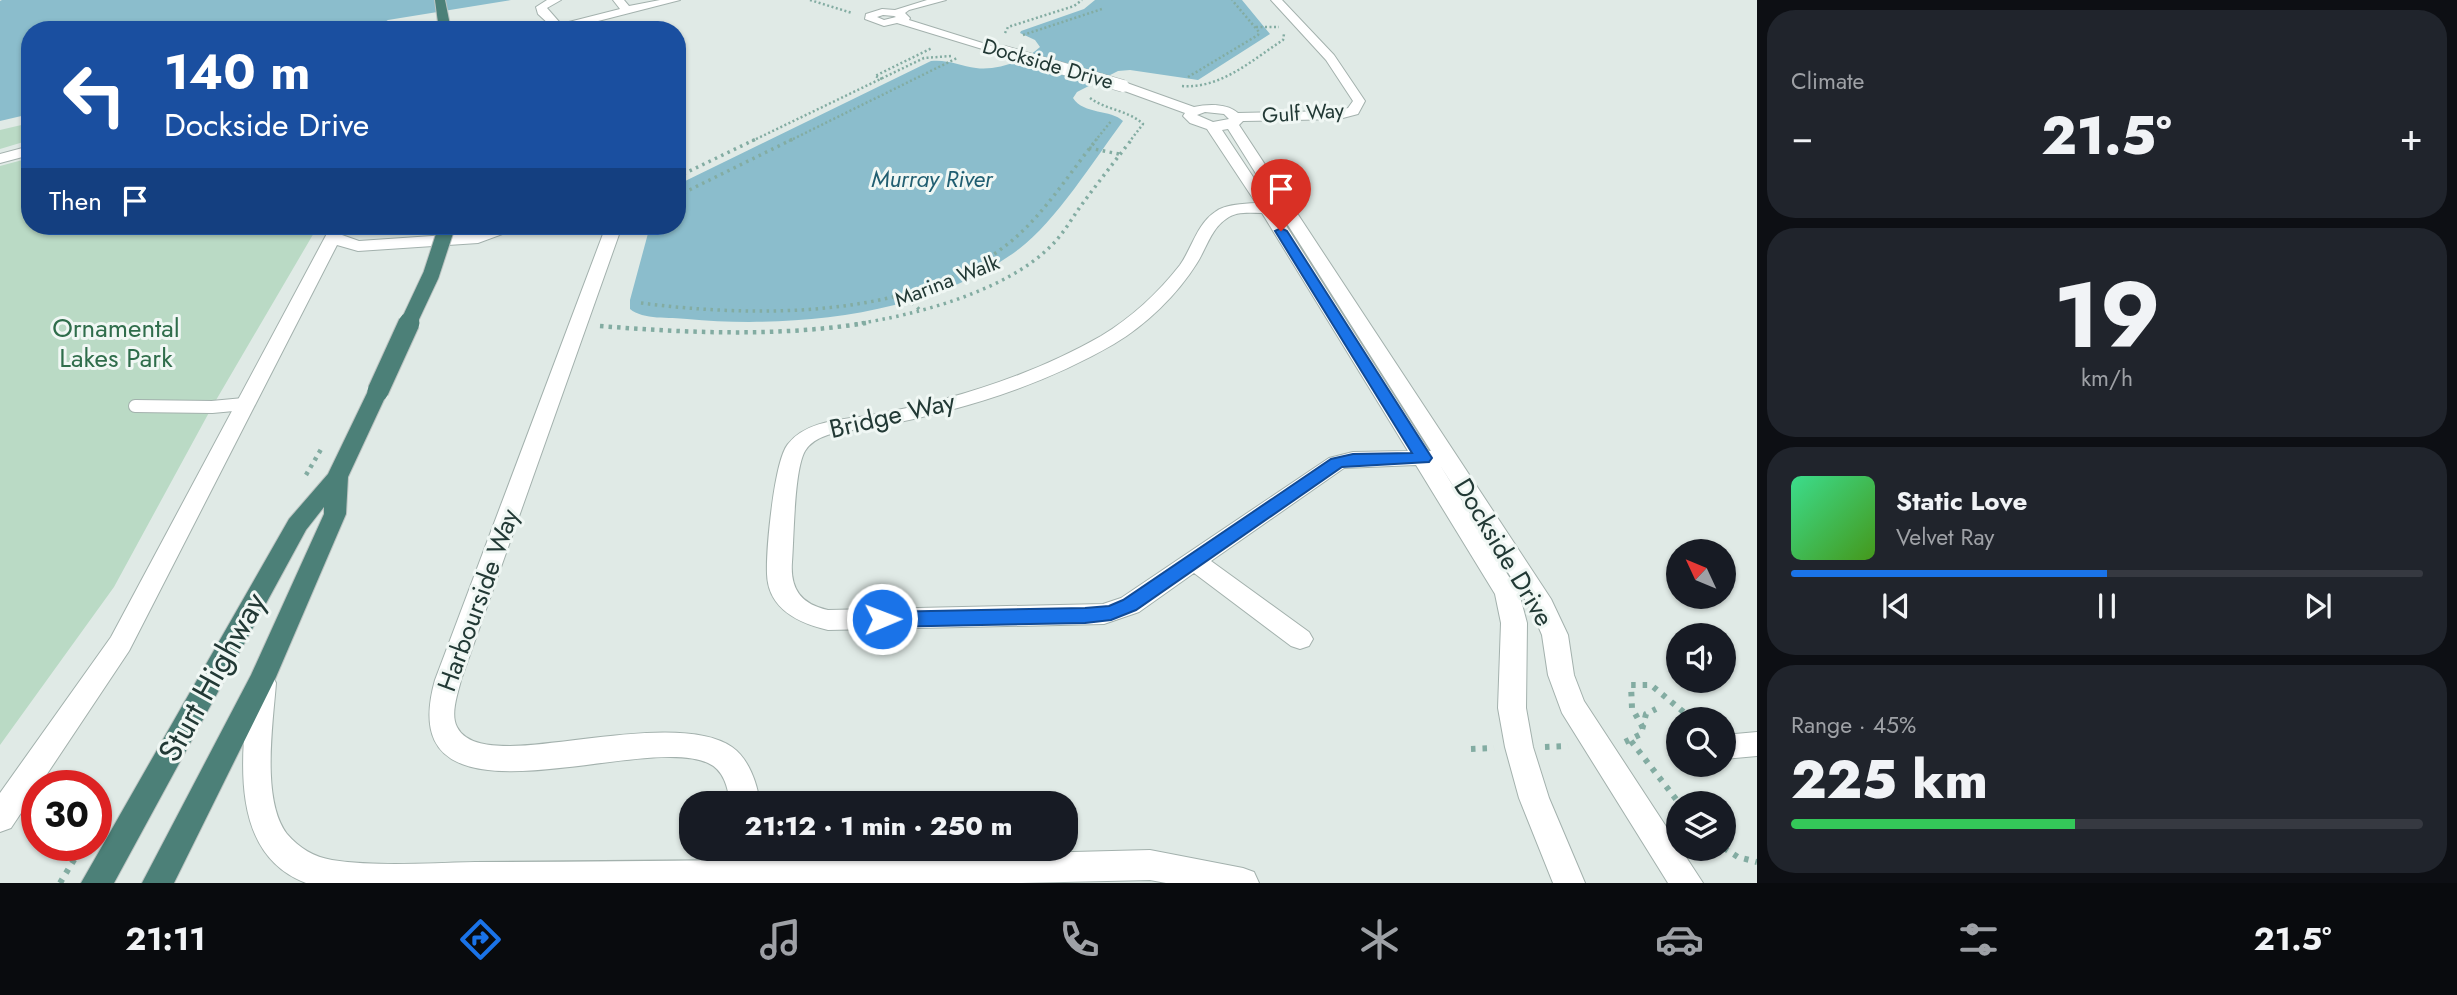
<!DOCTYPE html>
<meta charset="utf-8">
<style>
:root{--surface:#171b24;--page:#20242c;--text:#f1f3f6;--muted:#9ea1a6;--line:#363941;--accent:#1a73e8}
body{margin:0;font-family:Jost,sans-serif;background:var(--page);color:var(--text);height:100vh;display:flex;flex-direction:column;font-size:26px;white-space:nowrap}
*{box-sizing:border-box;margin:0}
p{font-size:23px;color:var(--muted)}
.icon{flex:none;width:38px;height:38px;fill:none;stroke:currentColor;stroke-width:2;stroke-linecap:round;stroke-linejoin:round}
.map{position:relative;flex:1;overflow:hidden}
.details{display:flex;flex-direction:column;gap:10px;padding:10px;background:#0d0f14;width:700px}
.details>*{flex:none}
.hud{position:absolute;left:21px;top:21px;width:665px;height:214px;border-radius:28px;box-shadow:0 2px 5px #0004;background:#1a4fa0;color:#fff;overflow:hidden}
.needle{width:46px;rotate:314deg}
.buttons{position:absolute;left:1666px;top:539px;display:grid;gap:14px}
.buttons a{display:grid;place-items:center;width:70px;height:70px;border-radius:50%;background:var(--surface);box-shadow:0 2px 5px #0004;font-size:35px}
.speed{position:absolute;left:21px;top:770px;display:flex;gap:14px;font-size:35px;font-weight:700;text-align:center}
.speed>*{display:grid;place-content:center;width:91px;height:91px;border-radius:50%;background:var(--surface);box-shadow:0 2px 5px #0004;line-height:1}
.speed .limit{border:10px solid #d22;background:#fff;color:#111}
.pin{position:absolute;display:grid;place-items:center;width:60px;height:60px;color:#fff;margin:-72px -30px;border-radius:50% 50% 50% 0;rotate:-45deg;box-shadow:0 0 7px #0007}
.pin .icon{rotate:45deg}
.me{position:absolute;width:77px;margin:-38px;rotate:89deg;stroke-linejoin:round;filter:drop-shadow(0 0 5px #0008)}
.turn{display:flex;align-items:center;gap:24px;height:147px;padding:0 28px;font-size:32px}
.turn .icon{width:91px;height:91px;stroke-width:2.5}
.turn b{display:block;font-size:49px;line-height:60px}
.then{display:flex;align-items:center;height:66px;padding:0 28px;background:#0003;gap:14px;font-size:26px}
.big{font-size:52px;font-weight:800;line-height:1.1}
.details .tile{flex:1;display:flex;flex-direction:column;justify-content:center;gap:10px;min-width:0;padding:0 24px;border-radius:28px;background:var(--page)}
.details .dial{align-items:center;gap:0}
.dial b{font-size:91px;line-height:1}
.song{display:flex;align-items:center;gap:21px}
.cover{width:84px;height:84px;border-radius:10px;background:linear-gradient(135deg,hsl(150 70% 55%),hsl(100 70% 35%))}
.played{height:7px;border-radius:4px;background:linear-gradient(90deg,var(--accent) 50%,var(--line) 50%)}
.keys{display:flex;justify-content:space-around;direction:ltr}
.heat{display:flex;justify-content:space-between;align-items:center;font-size:38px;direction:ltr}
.charge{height:10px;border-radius:5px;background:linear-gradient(90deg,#34c759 45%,var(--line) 0)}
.trip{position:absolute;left:679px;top:791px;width:399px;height:70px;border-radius:28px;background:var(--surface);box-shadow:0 2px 5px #0004;font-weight:800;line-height:70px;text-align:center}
.dock{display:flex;height:112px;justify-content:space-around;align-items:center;background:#090b0e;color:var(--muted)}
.dock .icon{width:49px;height:49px}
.dock .on{color:var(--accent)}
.dock b{font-size:32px;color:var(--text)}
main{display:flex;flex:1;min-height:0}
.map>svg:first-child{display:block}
.green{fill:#badac5}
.water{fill:#8bbdcc}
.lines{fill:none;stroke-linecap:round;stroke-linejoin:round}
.service-casing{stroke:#a3b1ad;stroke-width:14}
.minor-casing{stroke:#a3b1ad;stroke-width:2}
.trunk-casing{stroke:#bdc4c2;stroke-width:2}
.path-far3{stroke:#83aca2;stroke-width:2.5;stroke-dasharray:2 2.5;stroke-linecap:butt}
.path-far2{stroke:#83aca2;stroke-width:3.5;stroke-dasharray:2.5 4.5;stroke-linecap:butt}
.path-far1{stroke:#83aca2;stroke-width:4.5;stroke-dasharray:3.5 5;stroke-linecap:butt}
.path{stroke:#83aca2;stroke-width:6;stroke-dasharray:4.5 7;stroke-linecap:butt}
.service{stroke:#fff;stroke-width:12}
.minor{fill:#fff;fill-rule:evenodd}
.trunk{fill:#4c8078;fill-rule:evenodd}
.minor-bridge-casing{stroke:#a3b1ad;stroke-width:13;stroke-linecap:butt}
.trunk-bridge-far1-casing{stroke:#bdc4c2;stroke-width:18;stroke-linecap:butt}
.trunk-bridge-casing{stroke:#bdc4c2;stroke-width:23;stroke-linecap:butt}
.minor-bridge{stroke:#fff;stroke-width:12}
.trunk-bridge-far1{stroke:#4c8078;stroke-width:16}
.trunk-bridge{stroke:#4c8078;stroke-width:21}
.route{fill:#1a73e8;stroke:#114b97;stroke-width:2}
.labels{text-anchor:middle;stroke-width:6;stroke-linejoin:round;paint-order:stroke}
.far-street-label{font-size:21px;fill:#223935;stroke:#f0f7f4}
.far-water-label{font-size:23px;font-style:italic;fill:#205e71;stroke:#f0f7f4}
.park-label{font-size:26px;fill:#2f6d4b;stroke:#f0f7f4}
.street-label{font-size:26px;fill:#223935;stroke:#f0f7f4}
.near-street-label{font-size:32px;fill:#223935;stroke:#f0f7f4}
</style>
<main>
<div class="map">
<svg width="1757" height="883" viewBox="0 0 1757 883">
<rect width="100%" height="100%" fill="#e0eae6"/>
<g class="green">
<path d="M30,123v17l-30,9v-19z"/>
<path d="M30,158v68h288l-106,181 -98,180 -114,158v-579z"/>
</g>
<g class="water">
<path d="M511,0l-123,20 -17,10h-341v84l-30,7v-120l2,-1z"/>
<path d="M1095,0h147l28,34 -72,46 -68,-10 -12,1 -41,21 -4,6c11,17 38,11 50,23 -28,38 -68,101 -104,128 -87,66 -227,80 -332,70 -17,-2 -44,1 -57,-10v-9l20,-74h27v-41l254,-124c16,-2 30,5 45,7 20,3 49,-7 64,-21l-5,-7 -15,-7 1,-2 63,-22z"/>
</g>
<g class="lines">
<g class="service-casing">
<path id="service" d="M135,406l77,1 32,-3"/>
</g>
<g class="minor-casing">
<g id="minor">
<path d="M547,0h14l-14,8 14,16 59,-15 -7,-9h11l5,6 31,-6h20l-117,30h-19l7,-4 -13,-12 -2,-7z"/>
<path d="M927,0h19l-37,10 -4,3 5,5 -1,2 99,31 -6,4 -105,-32 -13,3 -19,-7 1,-5 16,-5 13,1zM883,15l11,1 2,1 -12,3 -7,-3z"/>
<path d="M1271,0h11l52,55 31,46 -7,13 -19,5 -96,2 -4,4 312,474 17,36 6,40 10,26 119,182h-35l-106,-170 -14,-38 -6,-40 -11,-26 -91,-144 79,128 8,30 -1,85 7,39 16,51 36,85h-32l-34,-85 -14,-51 -7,-39 3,-85 -6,-29 -79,-129 -72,3 -133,93 98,71 4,7 -4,7 -9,3 -9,-3 -97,-73 -55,39 -35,12 -276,6c-30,-7 -60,-21 -61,-56 -1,-24 7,-113 21,-130 18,-23 52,-24 78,-28 82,-14 163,-39 235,-80 30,-18 58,-44 79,-71 12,-17 17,-41 35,-53 11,-8 27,-8 41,-9l-49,-74 -17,-6 -7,-7 2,-3 -66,-24v-6h8l67,24c13,-3 33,-4 44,6l100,-2 10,-3 5,-7 -27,-41zM1205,112l19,2 5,5 -16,3 -16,-7zM1228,129l47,75h-4l-49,-74zM1262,213l146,238 -55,1 -24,6 -208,140 -18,6 -275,6c-27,-6 -38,-21 -36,-48 2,-25 2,-92 13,-111 13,-21 48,-20 69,-24 83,-15 166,-40 240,-83 32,-19 63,-49 83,-81 9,-14 14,-34 29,-44 10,-8 24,-6 36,-6zM1278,213l3,1 150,237h-2z"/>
<path d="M30,146v9l-30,8v-9z"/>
<path d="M331,226h16l-5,9 17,6 117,-8 20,-7h22l-2,3 -38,14 -120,8 -21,-6 -208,406 -118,177 -11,4v-39l111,-156z"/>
<path d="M606,226h16l-161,454c-3,13 -11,34 -4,47 9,18 36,19 53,19 57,0 176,-31 222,1 17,12 25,36 28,56h-30c-2,-15 -6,-33 -22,-40 -66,-32 -319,80 -273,-83z"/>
<path d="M263,672l9,3 4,8c-3,40 -15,117 11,151 12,14 27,23 45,26 46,7 96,3 143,2 85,0 170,-1 255,-2v-11h30v11l390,-10 93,18 11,4 5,11h-93l-16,-3 -129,3h-715c-80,-30 -64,-134 -56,-200l4,-8z"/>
<path d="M1757,732v24l-33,3v-24z"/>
</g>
</g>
<g class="trunk-casing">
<g id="trunk">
<path d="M435,0h10l6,30h-12z"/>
<path d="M378,385l7,2 3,4 -40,86 -2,37 -70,163 -102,206h-32l109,-208 73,-161v-7l-18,23 -192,353h-33l208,-364 39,-45 40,-83 3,-4z"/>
</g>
</g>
<g class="path-far3">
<path d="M810,0l42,13"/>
<path d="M1256,27h23"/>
<path d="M493,30l37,-7"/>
<path d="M1005,33l3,-6 66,-21 8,-6"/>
<path d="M1023,35l79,-26"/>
<path d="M1188,77l70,-42 1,-3 -27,-32"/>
<path d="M882,79l-7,-3 57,-28"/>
<path d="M1182,86c39,3 70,-26 101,-46l1,-6"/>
<path d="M1090,98c16,12 38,12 53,26l-13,17"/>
<path d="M752,141l172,-83 27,-2"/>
<path d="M789,141l168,-83"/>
<path d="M1095,141l17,-21"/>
</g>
<g class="path-far2">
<path d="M1089,148l30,6"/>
<path d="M677,177l79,-38"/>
<path d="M677,196l116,-57"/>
<path d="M677,224h7"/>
<path d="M902,293l19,18"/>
<path d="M641,303c116,15 280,17 374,-65 32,-28 56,-67 82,-99"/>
<path d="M855,324c62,-9 151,-33 196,-78 12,-12 20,-26 29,-39 17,-23 34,-45 52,-68"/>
</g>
<g class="path-far1">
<path d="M600,326c90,7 177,11 266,-3"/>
<path d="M306,475l17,-29"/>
</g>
<g class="path">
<path d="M1643,728l-11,-20 -1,-23h20l41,34"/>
<path d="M1631,741l48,62"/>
<path d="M1625,742l16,-8 5,-20 10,-5"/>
<path d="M1545,747l23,-1"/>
<path d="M1471,749l23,-1"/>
<path d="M1724,848l14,9 19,5"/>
<path d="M60,883l23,-38"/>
</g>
<use href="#service" class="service"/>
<use href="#minor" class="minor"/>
<use href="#trunk" class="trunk"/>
<g class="minor-bridge-casing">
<path id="minor-bridge" d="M1002,51l121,35"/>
</g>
<g class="trunk-bridge-far1-casing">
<path id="trunk-bridge-far1" d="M408,324l23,-49 16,-49"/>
</g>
<g class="trunk-bridge-casing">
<path id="trunk-bridge" d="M378,391l31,-68"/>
</g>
<use href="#minor-bridge" class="minor-bridge"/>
<use href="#trunk-bridge-far1" class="trunk-bridge-far1"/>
<use href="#trunk-bridge" class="trunk-bridge"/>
</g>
<path class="route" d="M1281,228l6,3 145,227 -3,4 -87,5 -206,143 -25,10 -26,3 -203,4 -7,-3 -2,-5 2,-5 7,-2 203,-4 24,-2 14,-6 208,-141 22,-5 59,-1 -137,-222z"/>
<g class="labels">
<g class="far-street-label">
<text transform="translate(1048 64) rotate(16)" y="7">Dockside Drive</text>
<text transform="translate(1303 113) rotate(-4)" y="7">Gulf Way</text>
<text transform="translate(947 281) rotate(-21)" y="7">Marina Walk</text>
</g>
<g class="far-water-label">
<text x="932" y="187">Murray River</text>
</g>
<g class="park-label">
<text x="116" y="337">Ornamental<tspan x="116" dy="30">Lakes Park</tspan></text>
</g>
<g class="street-label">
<text transform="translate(892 415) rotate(-13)" y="9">Bridge Way</text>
<text transform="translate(1504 552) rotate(59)" y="9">Dockside Drive</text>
<text transform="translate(478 600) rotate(-70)" y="9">Harbourside Way</text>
</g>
<g class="near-street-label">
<text transform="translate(212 677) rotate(-61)" y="11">Sturt Highway</text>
</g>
</g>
</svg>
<div class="buttons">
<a><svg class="needle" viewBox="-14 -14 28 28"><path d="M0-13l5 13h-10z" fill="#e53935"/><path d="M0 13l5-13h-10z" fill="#9ea1a6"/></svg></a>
<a><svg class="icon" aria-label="sound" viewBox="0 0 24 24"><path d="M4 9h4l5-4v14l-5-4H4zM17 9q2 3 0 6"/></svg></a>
<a><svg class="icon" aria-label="search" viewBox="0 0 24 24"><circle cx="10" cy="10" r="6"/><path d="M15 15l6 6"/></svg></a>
<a><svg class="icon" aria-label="layers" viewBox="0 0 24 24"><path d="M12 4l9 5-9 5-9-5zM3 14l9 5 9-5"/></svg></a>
</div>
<div class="speed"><div class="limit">30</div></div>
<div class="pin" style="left:1281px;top:231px;background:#d93025"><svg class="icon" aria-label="arrive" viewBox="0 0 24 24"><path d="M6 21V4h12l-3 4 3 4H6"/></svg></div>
<svg class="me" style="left:882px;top:619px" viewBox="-20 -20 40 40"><circle r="17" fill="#1a73e8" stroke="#fff" stroke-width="3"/><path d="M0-11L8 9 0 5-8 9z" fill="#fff"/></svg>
<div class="trip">21:12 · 1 min · 250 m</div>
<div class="hud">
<div class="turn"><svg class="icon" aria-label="left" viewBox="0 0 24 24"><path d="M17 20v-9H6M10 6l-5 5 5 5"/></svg><div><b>140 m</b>Dockside Drive</div></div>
<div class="then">Then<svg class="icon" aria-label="arrive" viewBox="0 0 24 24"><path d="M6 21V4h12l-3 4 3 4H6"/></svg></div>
</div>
</div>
<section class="details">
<div class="tile"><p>Climate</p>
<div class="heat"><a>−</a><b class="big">21.5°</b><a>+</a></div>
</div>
<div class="tile dial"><b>19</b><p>km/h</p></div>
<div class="tile">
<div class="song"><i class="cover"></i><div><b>Static Love</b><p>Velvet Ray</p></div></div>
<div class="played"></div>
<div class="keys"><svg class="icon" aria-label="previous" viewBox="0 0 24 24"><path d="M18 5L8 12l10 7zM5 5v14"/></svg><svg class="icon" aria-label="pause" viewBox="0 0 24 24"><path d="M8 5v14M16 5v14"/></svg><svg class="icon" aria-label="next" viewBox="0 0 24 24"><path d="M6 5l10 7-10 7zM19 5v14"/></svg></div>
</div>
<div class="tile"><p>Range · 45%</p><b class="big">225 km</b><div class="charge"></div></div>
</section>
</main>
<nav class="dock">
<b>21:11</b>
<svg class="icon on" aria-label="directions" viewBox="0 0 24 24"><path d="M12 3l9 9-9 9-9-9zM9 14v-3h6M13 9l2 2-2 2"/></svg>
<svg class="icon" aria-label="music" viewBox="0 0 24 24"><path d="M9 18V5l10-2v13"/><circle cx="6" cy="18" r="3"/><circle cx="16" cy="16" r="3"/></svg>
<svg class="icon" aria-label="phone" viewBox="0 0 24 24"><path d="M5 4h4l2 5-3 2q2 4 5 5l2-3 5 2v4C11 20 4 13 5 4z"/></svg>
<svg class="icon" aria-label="climate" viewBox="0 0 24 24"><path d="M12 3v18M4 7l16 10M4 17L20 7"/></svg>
<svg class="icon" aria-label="car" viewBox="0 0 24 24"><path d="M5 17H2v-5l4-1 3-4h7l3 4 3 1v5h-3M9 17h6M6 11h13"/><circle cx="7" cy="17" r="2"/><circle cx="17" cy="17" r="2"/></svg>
<svg class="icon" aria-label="filters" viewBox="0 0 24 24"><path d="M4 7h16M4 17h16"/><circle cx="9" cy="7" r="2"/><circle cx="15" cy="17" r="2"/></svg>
<b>21.5°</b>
</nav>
